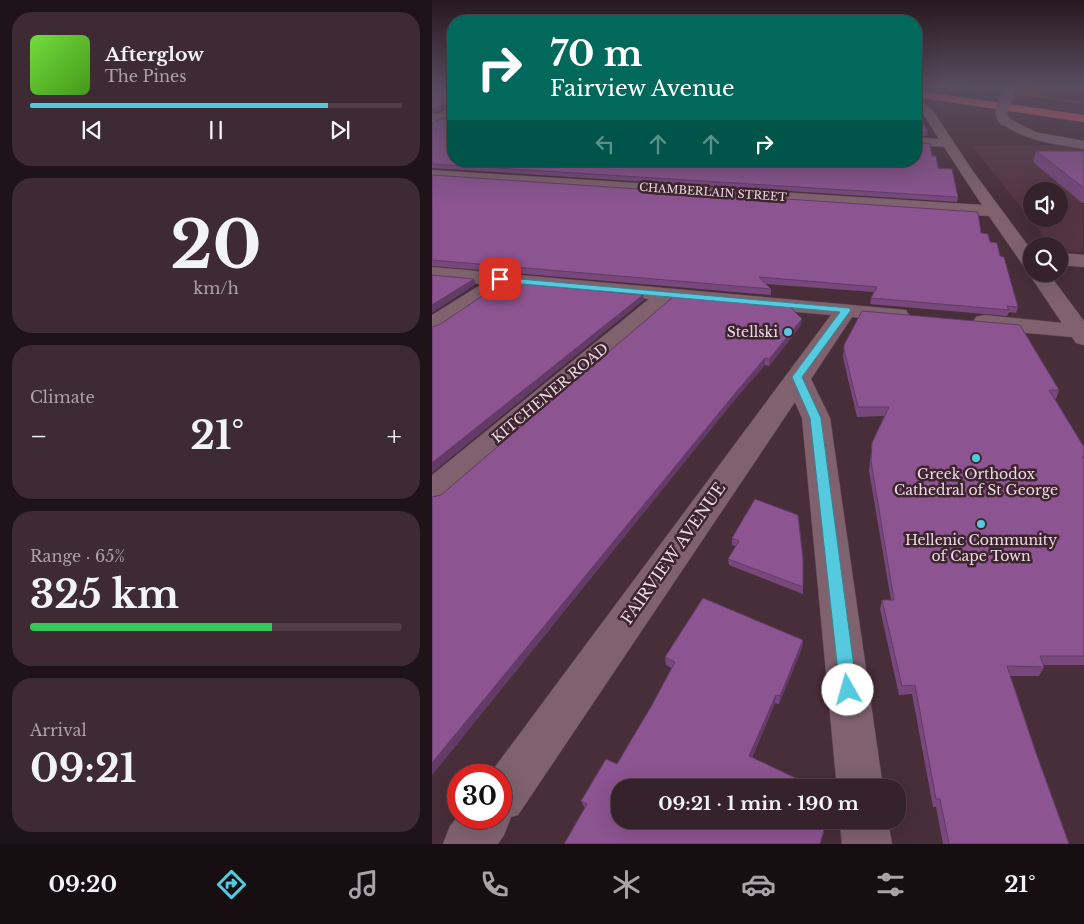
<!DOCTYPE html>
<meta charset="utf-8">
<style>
:root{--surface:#36222b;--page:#3d2a33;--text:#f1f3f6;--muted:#aaa4a9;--line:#503f47;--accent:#55cadf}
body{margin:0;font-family:"Libre Baskerville",serif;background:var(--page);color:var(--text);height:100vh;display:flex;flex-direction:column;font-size:19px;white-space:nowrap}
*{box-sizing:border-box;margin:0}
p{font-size:16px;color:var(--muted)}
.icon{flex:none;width:28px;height:28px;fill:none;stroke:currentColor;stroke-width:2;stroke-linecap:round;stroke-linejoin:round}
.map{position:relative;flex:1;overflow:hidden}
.side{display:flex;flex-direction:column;gap:12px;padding:12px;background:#1e1318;width:432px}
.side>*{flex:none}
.hud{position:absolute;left:15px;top:15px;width:475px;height:152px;border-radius:20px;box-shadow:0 5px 20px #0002,0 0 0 1px var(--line);background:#00695c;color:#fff;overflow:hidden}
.buttons{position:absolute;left:591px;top:182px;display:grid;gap:10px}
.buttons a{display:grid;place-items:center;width:45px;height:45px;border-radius:50%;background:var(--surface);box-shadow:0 5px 20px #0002,0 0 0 1px var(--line);font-size:25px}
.speed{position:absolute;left:15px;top:764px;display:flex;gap:10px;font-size:25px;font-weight:700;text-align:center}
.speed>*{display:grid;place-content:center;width:65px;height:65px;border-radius:50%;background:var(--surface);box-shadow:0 5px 20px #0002,0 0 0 1px var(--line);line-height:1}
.speed .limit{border:8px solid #d22;background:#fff;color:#111}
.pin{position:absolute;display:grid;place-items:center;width:42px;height:42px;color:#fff;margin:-21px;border-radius:10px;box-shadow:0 2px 8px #0006}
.me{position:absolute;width:55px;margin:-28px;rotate:353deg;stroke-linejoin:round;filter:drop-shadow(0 0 4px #0008)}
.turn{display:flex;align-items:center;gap:18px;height:105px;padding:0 20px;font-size:22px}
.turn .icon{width:65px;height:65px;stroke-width:2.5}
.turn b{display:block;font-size:35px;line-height:42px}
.lanes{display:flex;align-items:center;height:48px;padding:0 20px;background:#0003;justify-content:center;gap:25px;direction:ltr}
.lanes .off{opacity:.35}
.big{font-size:38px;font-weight:800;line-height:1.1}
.side .tile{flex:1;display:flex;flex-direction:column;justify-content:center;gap:8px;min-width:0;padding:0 18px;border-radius:20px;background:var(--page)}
.side .dial{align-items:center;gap:0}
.dial b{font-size:65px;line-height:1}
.song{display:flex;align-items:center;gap:15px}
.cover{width:60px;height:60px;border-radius:8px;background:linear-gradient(135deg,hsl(100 70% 55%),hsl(100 70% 35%))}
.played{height:5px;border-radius:2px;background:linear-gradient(90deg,var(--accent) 80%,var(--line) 80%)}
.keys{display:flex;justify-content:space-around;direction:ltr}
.heat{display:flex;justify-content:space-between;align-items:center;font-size:28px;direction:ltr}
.charge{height:8px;border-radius:4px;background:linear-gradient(90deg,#34c759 65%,var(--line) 0)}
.trip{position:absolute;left:179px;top:779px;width:295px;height:50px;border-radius:20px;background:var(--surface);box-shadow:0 5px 20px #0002,0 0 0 1px var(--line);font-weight:800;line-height:50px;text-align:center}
.dock{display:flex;height:80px;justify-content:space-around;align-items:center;background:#160e11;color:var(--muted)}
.dock .icon{width:35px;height:35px}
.dock .active{color:var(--accent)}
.dock b{font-size:22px;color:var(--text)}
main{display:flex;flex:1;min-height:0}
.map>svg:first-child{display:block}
.built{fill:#563543;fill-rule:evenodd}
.green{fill:#75462d}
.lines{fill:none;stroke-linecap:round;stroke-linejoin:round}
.minor-casing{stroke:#634d56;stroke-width:1}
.tertiary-casing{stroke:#634d56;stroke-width:1}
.motorway-casing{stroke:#634d56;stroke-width:1}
.minor{fill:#7f626e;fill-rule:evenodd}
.tertiary{fill:#7f626e;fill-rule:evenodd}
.motorway{fill:#db5c61;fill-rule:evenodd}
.minor-bridge-casing{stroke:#634d56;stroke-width:12;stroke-linecap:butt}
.minor-bridge{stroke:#7f626e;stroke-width:11}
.wall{fill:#78487d}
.shaded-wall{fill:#623b66}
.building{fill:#8c5491;stroke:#623b66}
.route{fill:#55cadf;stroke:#378391}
.poi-dot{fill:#55cadf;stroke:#3d242f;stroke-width:2}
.labels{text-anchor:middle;stroke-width:5;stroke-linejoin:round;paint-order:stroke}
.far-street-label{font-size:11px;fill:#eddce2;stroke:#3d242f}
.poi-label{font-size:14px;fill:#eddce2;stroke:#3d242f}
.street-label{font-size:14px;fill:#eddce2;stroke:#3d242f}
.near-street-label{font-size:16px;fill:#eddce2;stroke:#3d242f}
</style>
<main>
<section class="side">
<div class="tile">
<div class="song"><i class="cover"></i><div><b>Afterglow</b><p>The Pines</p></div></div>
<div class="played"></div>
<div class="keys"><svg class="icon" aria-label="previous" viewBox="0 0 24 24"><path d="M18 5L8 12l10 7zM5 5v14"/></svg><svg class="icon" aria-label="pause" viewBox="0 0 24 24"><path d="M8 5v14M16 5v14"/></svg><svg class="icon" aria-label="next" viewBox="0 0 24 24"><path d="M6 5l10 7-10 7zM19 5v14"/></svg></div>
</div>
<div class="tile dial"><b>20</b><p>km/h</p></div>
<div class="tile"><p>Climate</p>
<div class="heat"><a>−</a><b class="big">21°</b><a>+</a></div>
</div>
<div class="tile"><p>Range · 65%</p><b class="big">325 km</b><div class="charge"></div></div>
<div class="tile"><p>Arrival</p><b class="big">09:21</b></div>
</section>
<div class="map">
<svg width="652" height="844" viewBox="0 0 652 844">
<rect width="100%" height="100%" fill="#482e39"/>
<path class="built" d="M617,145l34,4v103l-23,-1v-5h-8l-80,-100zM600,191h28v28h-28z"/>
<path class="green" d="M511,85h46l27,6 14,-6h53v4l-38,1 -8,4 46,8v2z"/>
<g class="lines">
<g class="minor-casing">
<g id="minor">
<path d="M563,85h26l-12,8z"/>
<path d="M484,98l4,1 13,12 39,59 60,81v19l-7,-2 -36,-52 -557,-38v-8l550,35 -38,-58 -28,-2v-8l23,2 -15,-24 -8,-8z"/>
<path d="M0,113l21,1v6l-21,-1z"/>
<path d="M572,116l31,16 49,9v8c-30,-5 -60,-8 -84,-27l-2,-2 2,-2z"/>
<path d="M628,253l24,2v12l-24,-2z"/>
<path d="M0,267l474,43 3,5 -3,5 -8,2 -46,-5 -41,62 19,39 53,370h-46l-35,-370 -7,-16 -277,413 -7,2 -7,18 -6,9h-55l7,-18 8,-10 43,2v-43h-12l342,-460 -159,-14 -229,199 -11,3v-28l217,-176 -145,-13 -15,12 -49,32 -8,2v-17l50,-31 -50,-5z"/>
<path d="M600,270v4h17l35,47v24l-8,-2 -4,-6 -88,-8 -8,-2 -3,-5 3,-5 8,-2 78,8 -33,-49z"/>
<path d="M408,820h48l4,24h-50z"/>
</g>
</g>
<g class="tertiary-casing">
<path id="tertiary" d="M21,106v8l-21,12v-9z"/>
</g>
<g class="motorway-casing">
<path id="motorway" d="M484,91l168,24v7l-168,-25z"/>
</g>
<use href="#minor" class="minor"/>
<use href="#tertiary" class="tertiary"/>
<use href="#motorway" class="motorway"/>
<g class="minor-bridge-casing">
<path id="minor-bridge" d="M572,120l-3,-7 8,-23"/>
</g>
<use href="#minor-bridge" class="minor-bridge"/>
</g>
<g class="wall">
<path d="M0,85l500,71 6,12 20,29 -1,5 -525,-34v-45l21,-6v-12l-14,6z"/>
<path d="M484,123l12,9 -1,4h-11z"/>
<path d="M604,151h48v52h-2l-49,-41z"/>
<path d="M0,175l549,58 9,9 10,14 18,51 -2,6 -7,-1 -2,4 -137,-12 1,-6 3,-6 -109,-8 6,5v6l-339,-29z"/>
<path d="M369,325l-32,41 -4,-1 -28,32 -305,378v-278l9,-2z"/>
<path d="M412,345l215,45 -3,9h-1l29,48v218h-40v2l-5,9h-29l25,74 34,94h-126l-7,-37h-3l-21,-113 -13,1 -19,-86 2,-9h9l-22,-129 3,-28 12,-27 -27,1 -14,-59z"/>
<path d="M300,538l71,21v35l-74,-29 -1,-6 8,-13 -4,-1z"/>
<path d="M371,640l-1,8 -23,56 -4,-1 -23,55 66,69 6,3 -1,6 -238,-28 -4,-7 36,-37 35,-59 20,-37 -6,-3 -1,-8z"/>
</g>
<g class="shaded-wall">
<path d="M20,100l1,4 -14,7 -7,2v-4z"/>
<path d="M42,279l2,5 -44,29v-8z"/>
<path d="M211,295l1,5 -212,173v-10z"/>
<path d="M370,319l-1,6 -32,41v-7z"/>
<path d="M333,358v7l-28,32 -305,378v-12l305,-372z"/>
<path d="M371,640l-1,8 -23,56 1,-8z"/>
<path d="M344,695l-1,8 -26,61v-8z"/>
</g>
<g class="building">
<path d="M0,85h21v76h463v-19l14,2 2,12h4l2,12 14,1 6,28 -526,-33v-41l11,-5 10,-1 -1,-17 -15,8 -5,1z"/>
<path d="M484,123l8,1 4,8h-12z"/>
<path d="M604,151h48v37z"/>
<path d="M0,175l546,37 3,21 7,1 2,8 7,1 3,13 4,1 14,50 -11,-1 2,4 -138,-12 6,-11 -118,-10 12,12 -339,-29z"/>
<path d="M0,275l42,4 -42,26z"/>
<path d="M71,282l140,13 -211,168v-136l7,-2z"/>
<path d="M241,297l117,10 12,12 -33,40 -4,-1 -28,33 -305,372v-266l9,-2z"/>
<path d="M430,311l158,14 39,65h-10l35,57v10h-2l2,2v197h-44l4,11 -37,-1 28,84 34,94h-120l-9,-45h-4l-21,-114 -13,1 -20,-86h12l-23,-139 1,-18 17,-36h-31l-14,-58v-4z"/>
<path d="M323,499l43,16 5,44v28l-75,-28 11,-18 -7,-3z"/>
<path d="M271,598l100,42 -23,56 -4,-1 -27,61 68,32h-197v32h200l-2,7 6,3 -4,14h-256l23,-40 -6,-3 25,-42 11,5 35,-59 23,-43 -10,-5z"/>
</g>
<linearGradient id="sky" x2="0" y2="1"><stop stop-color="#28191f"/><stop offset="0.42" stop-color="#584c5f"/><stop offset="1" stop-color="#584c5f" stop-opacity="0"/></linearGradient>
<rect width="652" height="203" fill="url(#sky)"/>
<path class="route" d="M65,277l352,31 2,2 -49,67 19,41 36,272 -3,6 -6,3 -6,-3 -2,-6 -30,-272 -18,-41 48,-65 -340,-30 -3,-1z"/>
<g class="poi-dot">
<circle cx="356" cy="332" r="5"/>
<circle cx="544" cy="458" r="5"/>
<circle cx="549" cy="524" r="5"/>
</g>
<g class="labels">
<g class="far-street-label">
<text transform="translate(281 192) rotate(4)" y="4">CHAMBERLAIN STREET</text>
</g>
<g class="poi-label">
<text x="346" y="337" text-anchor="end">Stellski</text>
<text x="544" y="479">Greek Orthodox<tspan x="544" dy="16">Cathedral of St George</tspan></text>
<text x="549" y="545">Hellenic Community<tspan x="549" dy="16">of Cape Town</tspan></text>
</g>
<g class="street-label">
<text transform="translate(118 393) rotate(-40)" y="5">KITCHENER ROAD</text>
</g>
<g class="near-street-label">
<text transform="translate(241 553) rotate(-55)" y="6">FAIRVIEW AVENUE</text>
</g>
</g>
</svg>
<div class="buttons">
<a><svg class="icon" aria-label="sound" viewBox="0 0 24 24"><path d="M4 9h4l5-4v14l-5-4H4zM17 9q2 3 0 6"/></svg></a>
<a><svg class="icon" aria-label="search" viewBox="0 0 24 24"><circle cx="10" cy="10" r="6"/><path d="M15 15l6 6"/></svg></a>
</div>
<div class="speed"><div class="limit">30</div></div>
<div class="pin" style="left:68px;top:279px;background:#d93025"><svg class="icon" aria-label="arrive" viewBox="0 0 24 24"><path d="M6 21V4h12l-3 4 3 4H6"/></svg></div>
<svg class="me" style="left:416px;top:690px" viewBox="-20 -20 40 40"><circle r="19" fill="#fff"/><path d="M0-13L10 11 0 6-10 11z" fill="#55cadf"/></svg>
<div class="trip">09:21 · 1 min · 190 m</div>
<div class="hud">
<div class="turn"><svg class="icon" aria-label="right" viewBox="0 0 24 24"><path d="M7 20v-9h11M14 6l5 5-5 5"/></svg><div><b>70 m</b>Fairview Avenue</div></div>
<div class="lanes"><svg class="icon off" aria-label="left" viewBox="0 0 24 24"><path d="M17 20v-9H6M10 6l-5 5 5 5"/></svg><svg class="icon off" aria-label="ahead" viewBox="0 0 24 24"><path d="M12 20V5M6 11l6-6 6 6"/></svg><svg class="icon off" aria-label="ahead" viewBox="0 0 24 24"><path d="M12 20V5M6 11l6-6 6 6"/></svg><svg class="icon" aria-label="right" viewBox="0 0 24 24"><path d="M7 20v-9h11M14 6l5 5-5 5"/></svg></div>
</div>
</div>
</main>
<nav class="dock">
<b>09:20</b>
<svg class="icon active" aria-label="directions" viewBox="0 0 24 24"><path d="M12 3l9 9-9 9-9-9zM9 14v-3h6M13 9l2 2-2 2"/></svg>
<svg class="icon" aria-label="music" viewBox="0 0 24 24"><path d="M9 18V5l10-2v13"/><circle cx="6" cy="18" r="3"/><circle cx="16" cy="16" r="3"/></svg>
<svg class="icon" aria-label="phone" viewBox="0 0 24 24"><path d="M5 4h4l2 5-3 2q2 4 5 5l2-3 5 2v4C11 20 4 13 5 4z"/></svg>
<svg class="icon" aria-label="climate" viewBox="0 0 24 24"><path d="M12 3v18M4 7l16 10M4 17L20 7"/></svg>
<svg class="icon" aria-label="car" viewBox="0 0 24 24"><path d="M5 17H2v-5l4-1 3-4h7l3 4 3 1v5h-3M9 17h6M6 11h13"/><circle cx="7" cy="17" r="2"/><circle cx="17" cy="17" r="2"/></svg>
<svg class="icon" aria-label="filters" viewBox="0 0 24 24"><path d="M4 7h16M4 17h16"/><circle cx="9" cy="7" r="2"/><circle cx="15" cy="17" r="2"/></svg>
<b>21°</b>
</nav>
